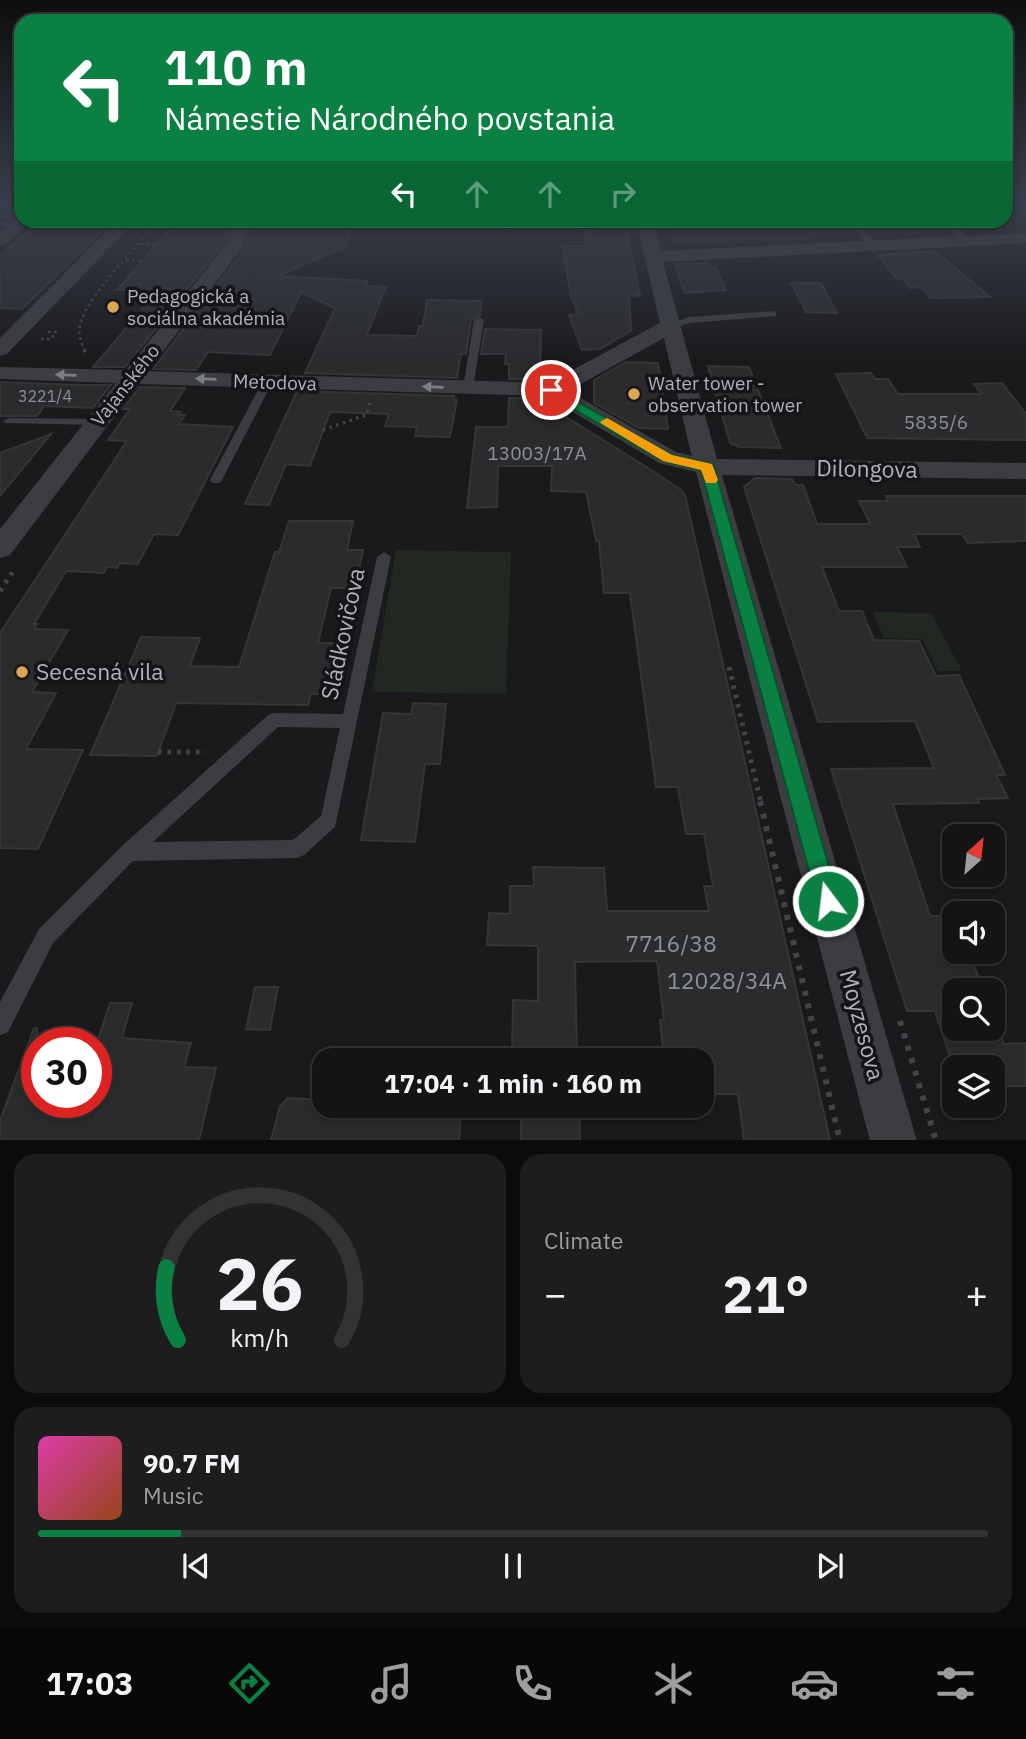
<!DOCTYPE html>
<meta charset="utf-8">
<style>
:root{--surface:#141415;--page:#1d1d1e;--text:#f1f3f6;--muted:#9d9ea0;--line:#333334;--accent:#0b8043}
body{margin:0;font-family:"IBM Plex Sans",sans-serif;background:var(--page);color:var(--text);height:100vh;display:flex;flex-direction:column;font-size:26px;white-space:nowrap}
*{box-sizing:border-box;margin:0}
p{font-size:23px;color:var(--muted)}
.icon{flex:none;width:38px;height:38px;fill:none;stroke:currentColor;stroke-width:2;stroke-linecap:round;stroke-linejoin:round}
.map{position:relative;height:1140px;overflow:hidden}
.side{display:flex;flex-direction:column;gap:14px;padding:14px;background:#0b0b0c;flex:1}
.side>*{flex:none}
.top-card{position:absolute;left:14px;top:14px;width:999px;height:214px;border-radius:21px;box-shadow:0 4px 10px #0003,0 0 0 2px var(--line);background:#0b8043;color:#fff;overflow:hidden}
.needle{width:46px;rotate:27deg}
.buttons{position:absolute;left:942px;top:824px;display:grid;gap:14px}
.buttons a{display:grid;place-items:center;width:63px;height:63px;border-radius:14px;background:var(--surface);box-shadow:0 4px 10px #0003,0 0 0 2px var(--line);font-size:35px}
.speed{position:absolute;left:21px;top:1027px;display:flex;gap:14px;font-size:35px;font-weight:700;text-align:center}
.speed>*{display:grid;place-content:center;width:91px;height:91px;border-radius:50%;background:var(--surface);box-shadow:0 4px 10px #0003,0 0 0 2px var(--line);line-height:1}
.speed .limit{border:10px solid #d22;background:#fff;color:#111}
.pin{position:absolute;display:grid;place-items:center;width:60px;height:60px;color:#fff;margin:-30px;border:4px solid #fff;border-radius:50%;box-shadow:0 2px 7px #0007}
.me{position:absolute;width:77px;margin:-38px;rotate:345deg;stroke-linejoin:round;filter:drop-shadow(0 0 5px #0008)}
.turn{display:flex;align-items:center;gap:24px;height:147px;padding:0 35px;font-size:32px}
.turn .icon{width:91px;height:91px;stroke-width:2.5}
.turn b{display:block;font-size:49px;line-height:60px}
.lanes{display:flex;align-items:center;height:66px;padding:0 35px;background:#0003;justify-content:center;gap:35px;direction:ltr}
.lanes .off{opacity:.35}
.big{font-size:52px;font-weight:700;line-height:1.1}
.side .card{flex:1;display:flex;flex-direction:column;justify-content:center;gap:10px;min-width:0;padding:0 24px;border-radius:21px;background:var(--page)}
.side .dial{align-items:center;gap:0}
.dial svg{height:182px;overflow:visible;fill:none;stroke:var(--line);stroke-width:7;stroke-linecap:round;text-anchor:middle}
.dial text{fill:var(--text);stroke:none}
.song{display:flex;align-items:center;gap:21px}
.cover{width:84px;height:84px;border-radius:10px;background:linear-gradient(135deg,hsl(320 70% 55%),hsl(20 70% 35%))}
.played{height:7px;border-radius:4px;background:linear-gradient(90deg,var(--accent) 15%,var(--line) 15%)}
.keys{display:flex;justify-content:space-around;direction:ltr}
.heat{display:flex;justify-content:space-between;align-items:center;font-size:38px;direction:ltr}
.side .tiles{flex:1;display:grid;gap:14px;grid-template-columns:1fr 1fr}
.card:last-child{grid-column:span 2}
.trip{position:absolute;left:312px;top:1048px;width:402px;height:70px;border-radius:21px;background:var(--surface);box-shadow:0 4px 10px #0003,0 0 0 2px var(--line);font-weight:700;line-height:70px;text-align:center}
.tab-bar{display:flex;height:112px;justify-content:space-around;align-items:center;background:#080808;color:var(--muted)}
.tab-bar .icon{width:49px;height:49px}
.tab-bar .active{color:var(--accent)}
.tab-bar b{font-size:32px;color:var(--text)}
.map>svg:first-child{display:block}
.green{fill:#212721}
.building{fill:#2a2b2d;stroke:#353538;stroke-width:2}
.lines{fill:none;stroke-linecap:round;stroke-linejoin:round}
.path-far3{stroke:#424447;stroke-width:2.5;stroke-dasharray:2.5 3.5;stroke-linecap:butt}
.path-far2{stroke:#424447;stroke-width:3.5;stroke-dasharray:2.5 4.5;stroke-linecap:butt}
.path-far1{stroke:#424447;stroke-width:5;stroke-dasharray:3.5 6;stroke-linecap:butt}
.path{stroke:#424447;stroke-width:6;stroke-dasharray:5 8;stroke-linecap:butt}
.lane{fill:#3c3d41;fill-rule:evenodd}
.street{fill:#3c3d41;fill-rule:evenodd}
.oneway{fill:#7b7e84}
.route{fill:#0b8043;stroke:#07532c;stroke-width:2}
.slow{fill:#f59e0b}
.poi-dot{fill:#dca652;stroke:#151517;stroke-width:2.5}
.labels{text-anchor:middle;stroke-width:7;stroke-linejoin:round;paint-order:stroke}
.far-number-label{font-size:16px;fill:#8d9197}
.far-poi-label{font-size:19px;fill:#aeb3ba;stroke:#151517;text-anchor:start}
.far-street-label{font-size:19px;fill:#aeb3ba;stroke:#151517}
.number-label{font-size:19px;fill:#8d9197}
.street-label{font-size:23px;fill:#aeb3ba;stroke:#151517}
.poi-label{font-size:23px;fill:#aeb3ba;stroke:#151517;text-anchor:start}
.near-number-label{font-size:23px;fill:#8d9197}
</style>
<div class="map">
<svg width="1026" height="1141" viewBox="0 0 1026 1141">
<rect width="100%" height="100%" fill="#1a1a1c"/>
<g class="green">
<path d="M1006,203h20v25l-352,18 -9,-25 341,-1z"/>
<path d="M396,550l115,2 -5,142 -134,-2z"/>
<path d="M872,612l59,1 31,58h-24l-16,-32 -38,-1z"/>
</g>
<g class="building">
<path d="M42,220h68l-2,3h3l-89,86 -22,-1v-53z"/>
<path d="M178,220h59l-15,26 -35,43 -70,1z"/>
<path d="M258,220h97l-10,27 -67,29 90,5 -2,5 20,1 -19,48 50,1 2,-10h4l4,-26 54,1 -1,14 -9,5 -5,34h-5l-4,24 -152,-5 30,-65 -34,-16 -31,63 -62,-3 -12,18 -43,-1 87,-114z"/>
<path d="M593,220h31l16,75 -11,1 2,35 -31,18 -18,1 -13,-35 9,-1 -7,-18 -9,-50h24l-2,-14h11z"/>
<path d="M935,251l55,46 -60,1 -9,-11 -11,1 -7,-10 -6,1 -19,-24z"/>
<path d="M707,263l2,4 6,-1 11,24 -42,3 -9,-29z"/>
<path d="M791,283h30l16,30 -31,-1z"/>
<path d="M151,299l28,1 -54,67h-32z"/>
<path d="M485,329l56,1 -1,50 -31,-1v-15h-4l1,-10h-25z"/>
<path d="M626,362l32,1 10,66 -29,-1 -45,-25v-23z"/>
<path d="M708,366l41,1 32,81 -42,-1 -9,-4z"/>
<path d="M871,373l4,6h13l10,15h84l-8,-10 28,-1 24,31v26l-159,-2 -31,-64z"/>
<path d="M0,382l78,3h33l-18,23 -49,-2 -7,10h-37z"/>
<path d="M140,387l45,1 -15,23 11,1 -3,3h7l-6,9 54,3 -55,108 -24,-1 -16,30 -18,-1 -3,5 -10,-1 -3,6 -38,-2 -32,53h3l-3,5 34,1 -36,62 24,1 -30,56 57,1 -45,99 -38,-1v-215l127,-192 -19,-1 22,-31h-7z"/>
<path d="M297,391l157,5 -1,3 4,1 -7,37 -35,-1 2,-9 -32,-1 4,-12 -59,-2 -20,54 -24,-2 -17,41 -24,-1z"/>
<path d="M509,398h30v6h6l100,62 36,24 4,5 145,645h-86l-6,-46h-32l-4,-34h-38l-4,-40h4l-7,-59 -82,1 2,98h-65l1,-60 25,1v-55l-51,-1 2,-32 21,1v-28h24l-1,-19 71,1 3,43h102l-5,-25h9l-9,-52h-18l-8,-47h-22l-26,-194h-26l-5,-52h-3l-10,-49 -35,-1 1,-25h-54l-1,41 -30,1 9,-81h32z"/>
<path d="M51,434l-51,62v-43z"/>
<path d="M755,478l37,1 3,6h8l14,39h53l-11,-23h29l-2,-5h140v45l-58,2 -6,-9h-48l6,13h-23l10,20h-85l17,44h23l12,29 45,1 17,35 23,-1 46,100h-9l12,23 -31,1 2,4 -86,1 37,112h24v36h15l12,32h-22l3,6h-8v39h20l4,9h24l2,6 22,-1v43h-34v-18h-38l-19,-57h-28l-76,-242 103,-1 -19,-47 -97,1 -74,-235z"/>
<path d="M289,521h64l-6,29h16l-8,38h-24l-13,55h26l-11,51h-22l-3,11 -132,-2 -19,53 -67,-1 51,-118 59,1 -10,28 49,1 36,-115h4z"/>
<path d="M413,703l33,1 -6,60h-15l-10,78 -54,-2 22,-127 28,1z"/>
<path d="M255,987h23l-8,43 -24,-1z"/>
<path d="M110,1003h22l-10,35 69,5 -7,24 32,1 -17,72h-199v-19l34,-93h3v74h59v-56z"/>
<path d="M288,1098l36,2v6h137l-2,34h-188l9,-34z"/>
<path d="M521,1106h58l1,34h-59z"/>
</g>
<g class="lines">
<g class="path-far3">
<path d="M140,244l17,1"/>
<path d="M126,260l17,1"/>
<path d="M41,339h10l5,-7h-8"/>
<path d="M85,351c-4,-8 -7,-17 -5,-26 7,-29 59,-81 80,-105"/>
</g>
<g class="path-far2">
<path d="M84,350l3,5"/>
<path d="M323,430l43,-15 4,-12"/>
</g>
<g class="path-far1">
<path d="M0,591l14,-21"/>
<path d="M729,667l32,136"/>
<path d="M158,752h48"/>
</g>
<g class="path">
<path d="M760,801l80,340"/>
<path d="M900,1021l36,120"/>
</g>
<g class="lane">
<path d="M846,220h9l21,23v4h-6z"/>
<path d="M0,222l19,1 4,2 -4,2 -19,-1z"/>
<path d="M948,223h6l14,16v4h-6l-14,-16z"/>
<path d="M154,291l41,1 5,3 -5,3 -44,-2 -2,-2z"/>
<path d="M773,311l3,1v4l-86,7 -20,6 -5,-3 24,-9z"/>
<path d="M479,317l5,3 -11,68 -5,3 -5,-3 11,-68z"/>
<path d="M268,378l5,3 -51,99 -2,3h-8l-2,-3 53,-99z"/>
<path d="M9,418l88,1 6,3 -6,3 -92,-2 -2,-2z"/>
<path d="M384,552l7,5 -56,270 -31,28 -7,3 -164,3 -80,82 -45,89 -8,3v-33l39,-73 83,-83 146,-131 6,-2 69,1 34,-157zM278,727l62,1 -19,88 -28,24 -140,2z"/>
</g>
<g class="street">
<path d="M21,216v4h11l-26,24 -6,1v-13z"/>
<path d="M118,220h18l-129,134 -7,2v-18z"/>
<path d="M240,220h16l-18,33 -90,118 400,12 112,-60 -24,-103h16l9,31 365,-18v10l-363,19 54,197 309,4v16l-304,-4 195,666h-47l-174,-669 -37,-9 -113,-67 -407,-12 -129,171 -10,3v-29l116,-146 -116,-4v-12l126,3 98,-123zM664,338l26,111 2,7 -16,-4 -108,-61z"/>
</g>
</g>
<defs><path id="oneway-solid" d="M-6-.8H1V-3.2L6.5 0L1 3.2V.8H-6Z" transform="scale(1.75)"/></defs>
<g class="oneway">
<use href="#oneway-solid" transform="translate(66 375) rotate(-178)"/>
<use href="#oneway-solid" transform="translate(206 379) rotate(-178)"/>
<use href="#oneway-solid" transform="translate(433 387) rotate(-178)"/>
</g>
<linearGradient id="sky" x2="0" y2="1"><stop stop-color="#0e0e0f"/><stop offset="0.56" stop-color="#383e4b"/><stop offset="1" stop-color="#383e4b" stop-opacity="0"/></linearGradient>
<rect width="1026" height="363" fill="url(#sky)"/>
<path class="route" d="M551,387l121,68 40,9 2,3 125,434 -3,8 -8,3 -8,-3 -3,-8 -116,-431 -38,-9 -117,-68v-5z"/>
<path class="slow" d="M607,418l65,37 40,9 6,16 -2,3h-10l-5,-13 -38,-9 -61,-37 -2,-2z"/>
<g class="poi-dot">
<circle cx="113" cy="307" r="7"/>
<circle cx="634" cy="394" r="7"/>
<circle cx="22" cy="672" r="7"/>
</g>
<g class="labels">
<g class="far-number-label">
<text x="45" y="402">3221/4</text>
</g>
<g class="far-poi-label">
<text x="127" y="303">Pedagogická a<tspan x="127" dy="22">sociálna akadémia</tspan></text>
<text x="648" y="390">Water tower -<tspan x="648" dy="22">observation tower</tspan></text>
</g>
<g class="far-street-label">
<text transform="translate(275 382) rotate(2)" y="7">Metodova</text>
<text transform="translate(125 385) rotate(-52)" y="7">Vajanského</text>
</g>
<g class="number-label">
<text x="936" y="429">5835/6</text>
<text x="537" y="460">13003/17A</text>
</g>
<g class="street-label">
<text transform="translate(867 469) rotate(1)" y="8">Dilongova</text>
<text transform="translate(343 634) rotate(-78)" y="8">Sládkovičova</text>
<text transform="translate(862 1025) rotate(75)" y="8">Moyzesova</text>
</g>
<g class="poi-label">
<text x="36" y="680">Secesná vila</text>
</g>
<g class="near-number-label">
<text x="671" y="952">7716/38</text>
<text x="727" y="989">12028/34A</text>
</g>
</g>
</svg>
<div class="buttons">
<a><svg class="needle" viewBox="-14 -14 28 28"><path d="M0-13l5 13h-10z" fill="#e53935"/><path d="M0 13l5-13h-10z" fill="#9d9ea0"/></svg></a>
<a><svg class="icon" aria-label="sound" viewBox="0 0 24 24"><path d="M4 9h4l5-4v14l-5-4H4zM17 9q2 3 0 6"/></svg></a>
<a><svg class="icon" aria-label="search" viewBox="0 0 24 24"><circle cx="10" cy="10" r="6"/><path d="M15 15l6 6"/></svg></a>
<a><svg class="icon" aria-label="layers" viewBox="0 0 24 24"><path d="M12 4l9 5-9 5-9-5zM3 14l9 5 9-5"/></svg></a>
</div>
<div class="speed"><div class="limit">30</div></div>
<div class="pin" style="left:551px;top:390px;background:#d93025"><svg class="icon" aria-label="arrive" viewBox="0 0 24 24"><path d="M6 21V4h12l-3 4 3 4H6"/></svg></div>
<svg class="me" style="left:828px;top:901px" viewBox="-20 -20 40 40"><circle r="17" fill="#0b8043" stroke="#fff" stroke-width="3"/><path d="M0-11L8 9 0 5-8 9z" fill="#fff"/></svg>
<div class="trip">17:04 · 1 min · 160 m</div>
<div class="top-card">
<div class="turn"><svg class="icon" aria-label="left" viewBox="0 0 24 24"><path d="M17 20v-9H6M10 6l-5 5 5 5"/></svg><div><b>110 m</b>Námestie Národného povstania</div></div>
<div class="lanes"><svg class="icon" aria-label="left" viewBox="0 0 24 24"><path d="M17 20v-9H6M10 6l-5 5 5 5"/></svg><svg class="icon off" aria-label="ahead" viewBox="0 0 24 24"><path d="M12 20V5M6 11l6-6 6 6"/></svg><svg class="icon off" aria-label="ahead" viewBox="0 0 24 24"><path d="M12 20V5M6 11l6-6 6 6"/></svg><svg class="icon off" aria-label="right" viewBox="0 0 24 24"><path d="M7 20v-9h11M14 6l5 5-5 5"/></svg></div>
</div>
</div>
<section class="side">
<div class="tiles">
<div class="card dial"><svg viewBox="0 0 100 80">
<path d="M14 69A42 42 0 1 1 86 69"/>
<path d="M14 69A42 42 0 0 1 9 37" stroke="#0b8043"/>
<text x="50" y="56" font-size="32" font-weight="700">26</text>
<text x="50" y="72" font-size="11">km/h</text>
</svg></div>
<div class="card"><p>Climate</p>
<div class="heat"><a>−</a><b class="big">21°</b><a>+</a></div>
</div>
<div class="card">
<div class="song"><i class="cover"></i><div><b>90.7 FM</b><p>Music</p></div></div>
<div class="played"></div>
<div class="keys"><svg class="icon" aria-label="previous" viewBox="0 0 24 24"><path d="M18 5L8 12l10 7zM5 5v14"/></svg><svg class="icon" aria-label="pause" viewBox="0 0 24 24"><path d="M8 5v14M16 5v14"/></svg><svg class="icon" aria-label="next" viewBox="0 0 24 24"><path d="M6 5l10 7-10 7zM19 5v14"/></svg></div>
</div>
</div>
</section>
<nav class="tab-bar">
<b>17:03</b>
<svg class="icon active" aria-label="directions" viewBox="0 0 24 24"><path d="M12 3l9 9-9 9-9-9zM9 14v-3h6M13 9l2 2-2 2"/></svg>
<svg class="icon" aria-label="music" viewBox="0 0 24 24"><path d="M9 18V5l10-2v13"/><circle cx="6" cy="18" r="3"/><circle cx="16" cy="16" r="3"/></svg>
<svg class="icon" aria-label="phone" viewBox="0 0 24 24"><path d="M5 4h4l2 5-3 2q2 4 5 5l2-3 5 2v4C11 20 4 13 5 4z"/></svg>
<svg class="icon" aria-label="climate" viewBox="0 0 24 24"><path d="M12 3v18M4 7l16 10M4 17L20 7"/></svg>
<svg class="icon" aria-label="car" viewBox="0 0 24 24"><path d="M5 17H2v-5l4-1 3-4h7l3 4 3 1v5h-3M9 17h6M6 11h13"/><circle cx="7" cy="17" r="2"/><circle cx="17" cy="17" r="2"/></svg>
<svg class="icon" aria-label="filters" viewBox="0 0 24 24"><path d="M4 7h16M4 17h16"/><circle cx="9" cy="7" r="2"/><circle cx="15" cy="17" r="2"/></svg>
</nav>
